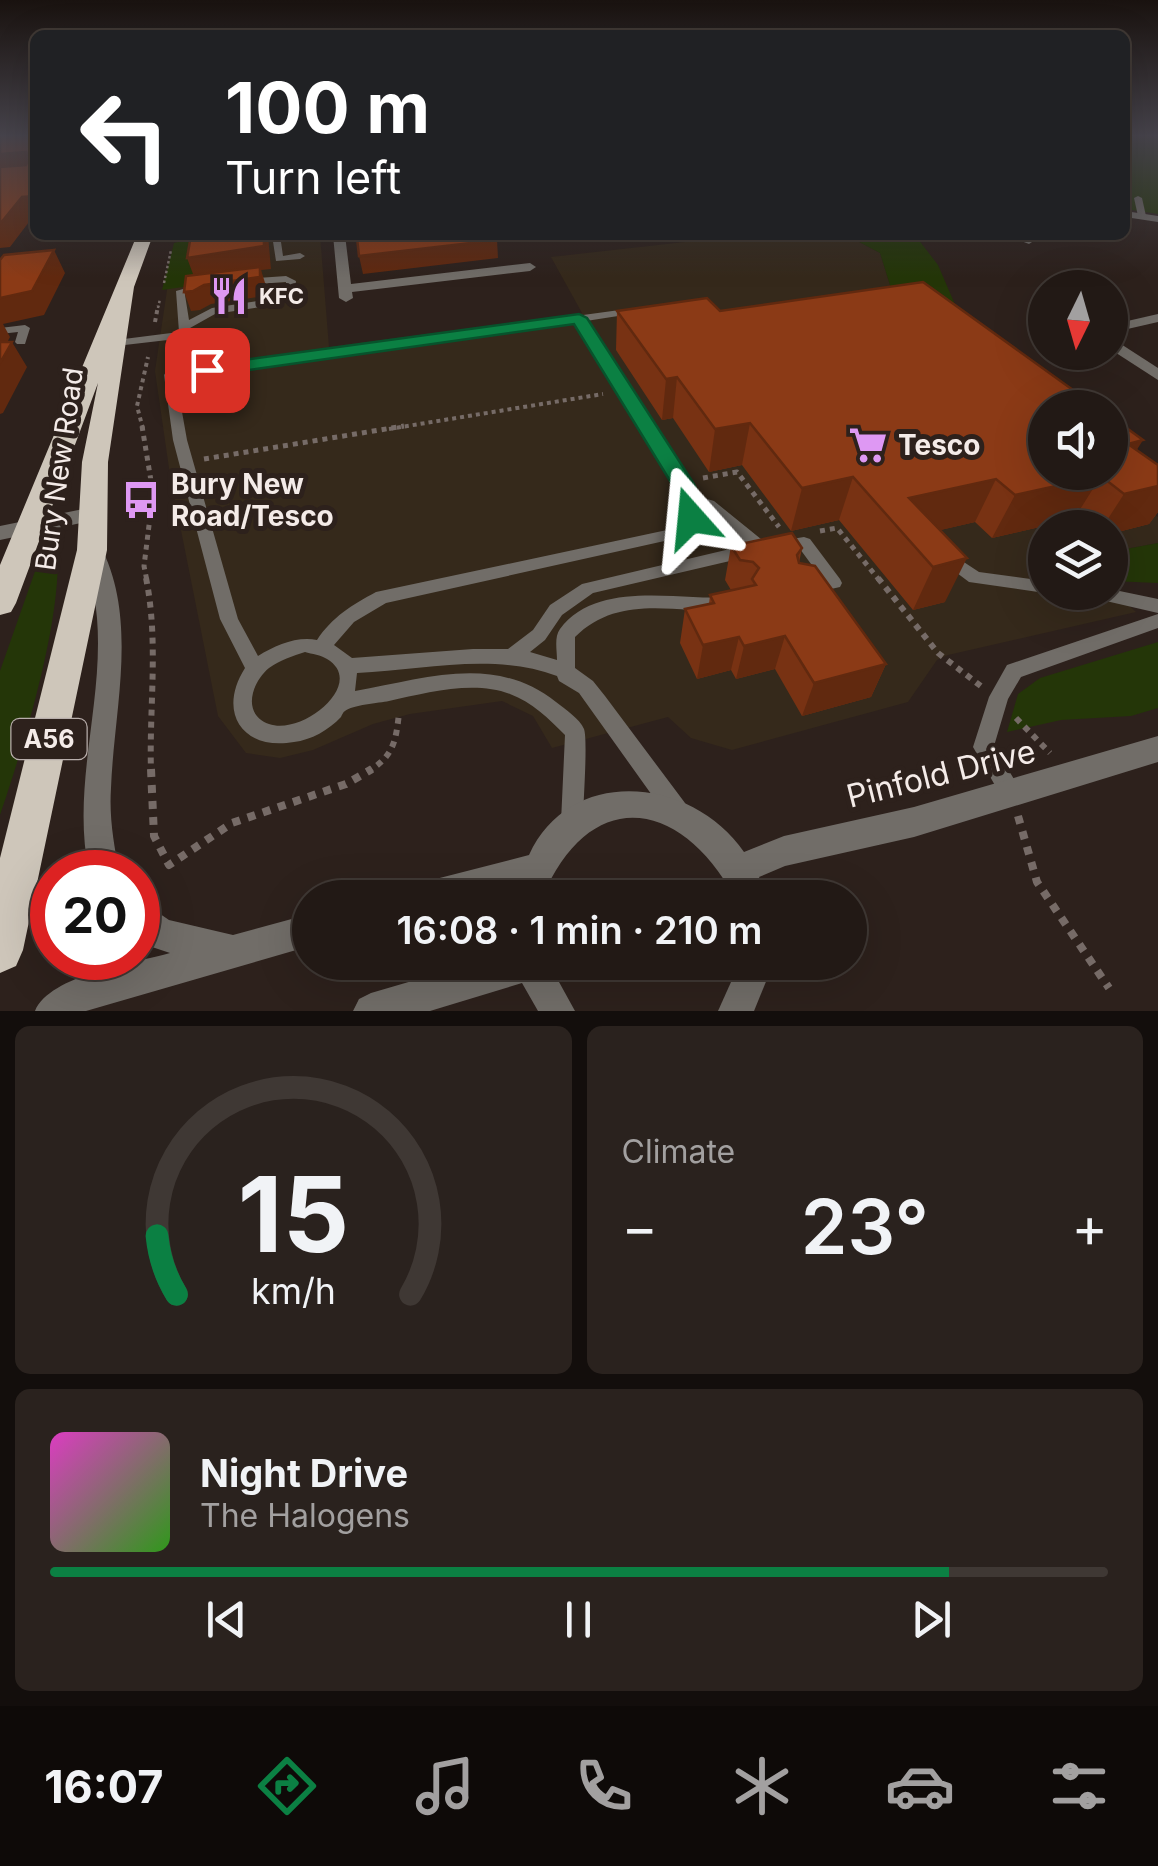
<!DOCTYPE html>
<meta charset="utf-8">
<style>
:root{--surface:#221915;--page:#2a221e;--text:#f1f3f6;--muted:#a2a0a0;--line:#3f3834;--accent:#0b8043}
body{margin:0;font-family:Inter,sans-serif;background:var(--page);color:var(--text);height:100vh;display:flex;flex-direction:column;font-size:38px;white-space:nowrap}
*{box-sizing:border-box;margin:0}
p{font-size:32px;color:var(--muted)}
.icon{flex:none;width:55px;height:55px;fill:none;stroke:currentColor;stroke-width:2;stroke-linecap:round;stroke-linejoin:round}
.map{position:relative;height:1011px;overflow:hidden}
.sheet{display:flex;flex-direction:column;gap:15px;padding:15px;background:#130e0c;flex:1}
.sheet>*{flex:none}
.top-card{position:absolute;left:30px;top:30px;width:1100px;height:210px;border-radius:15px;box-shadow:0 10px 40px #0002,0 0 0 2px var(--line);background:#202124;color:#fff;overflow:hidden}
.needle{width:65px;rotate:185deg}
.fabs{position:absolute;left:1028px;top:270px;display:grid;gap:20px}
.fabs a{display:grid;place-items:center;width:100px;height:100px;border-radius:50%;background:var(--surface);box-shadow:0 10px 40px #0002,0 0 0 2px var(--line);font-size:50px}
.speed{position:absolute;left:30px;top:850px;display:flex;gap:20px;font-size:50px;font-weight:700;text-align:center}
.speed>*{display:grid;place-content:center;width:130px;height:130px;border-radius:50%;background:var(--surface);box-shadow:0 10px 40px #0002,0 0 0 2px var(--line);line-height:1}
.speed .limit{border:15px solid #d22;background:#fff;color:#111}
.pin{position:absolute;display:grid;place-items:center;width:85px;height:85px;color:#fff;margin:-42px;border-radius:20px;box-shadow:0 5px 15px #0006}
.me{position:absolute;width:110px;margin:-55px;rotate:342deg;stroke-linejoin:round;filter:drop-shadow(0 0 8px #0008)}
.turn{display:flex;align-items:center;gap:35px;height:210px;padding:0 30px;font-size:45px}
.turn .icon{width:130px;height:130px;stroke-width:2.5}
.turn b{display:block;font-size:70px;line-height:85px}
.big{font-size:75px;font-weight:600;line-height:1.1}
.sheet .widget{flex:1;display:flex;flex-direction:column;justify-content:center;gap:15px;min-width:0;padding:0 35px;border-radius:15px;background:var(--page)}
.sheet .dial{align-items:center;gap:0}
.dial svg{height:260px;overflow:visible;fill:none;stroke:var(--line);stroke-width:7;stroke-linecap:round;text-anchor:middle}
.dial text{fill:var(--text);stroke:none}
.song{display:flex;align-items:center;gap:30px}
.cover{width:120px;height:120px;border-radius:15px;background:linear-gradient(135deg,hsl(310 70% 55%),hsl(110 70% 35%))}
.played{height:10px;border-radius:5px;background:linear-gradient(90deg,var(--accent) 85%,var(--line) 85%)}
.keys{display:flex;justify-content:space-around;direction:ltr}
.heat{display:flex;justify-content:space-between;align-items:center;font-size:55px;direction:ltr}
.sheet .tiles{flex:1;display:grid;gap:15px;grid-template-columns:1fr 1fr}
.widget:last-child{grid-column:span 2}
.trip{position:absolute;left:292px;top:880px;width:575px;height:100px;border-radius:50px;background:var(--surface);box-shadow:0 10px 40px #0002,0 0 0 2px var(--line);font-weight:600;line-height:100px;text-align:center}
.menu{display:flex;height:160px;justify-content:space-around;align-items:center;background:#0e0a08;color:var(--muted)}
.menu .icon{width:70px;height:70px}
.menu .on{color:var(--accent)}
.menu b{font-size:45px;color:var(--text)}
.map>svg:first-child{display:block}
.commercial{fill:#35291b}
.green{fill:#243608}
.lines{fill:none;stroke-linecap:round;stroke-linejoin:round}
.path-far4{stroke:#766b67;stroke-width:2.5;stroke-dasharray:2.5 2.5;stroke-linecap:butt}
.path-far3{stroke:#766b67;stroke-width:4;stroke-dasharray:4 4;stroke-linecap:butt}
.path-far2{stroke:#766b67;stroke-width:5;stroke-dasharray:5 5;stroke-linecap:butt}
.path-far1{stroke:#766b67;stroke-width:6;stroke-dasharray:6 6;stroke-linecap:butt}
.path{stroke:#766b67;stroke-width:8;stroke-dasharray:8 8;stroke-linecap:butt}
.service{fill:#716d68;fill-rule:evenodd}
.minor{fill:#716d68;fill-rule:evenodd}
.trunk{fill:#cec6ba;fill-rule:evenodd}
.wall{fill:#783213}
.shaded-wall{fill:#61290f}
.building{fill:#8b3a16;stroke:#61290f;stroke-width:2.5}
.route{fill:#0b8043;stroke:#07532c;stroke-width:2.5}
.labels{text-anchor:middle;stroke-width:10;stroke-linejoin:round;paint-order:stroke}
.far-poi-label{font-size:22px;font-weight:bold;fill:#f4ebe8;stroke:#2d211c;text-anchor:start}
.shield{fill:#2d211c;stroke:#b8aeab;stroke-width:2.5}
.shield-label{font-size:25px;font-weight:bold;fill:#f4ebe8}
.poi-label{font-size:28px;font-weight:bold;fill:#f4ebe8;stroke:#2d211c;text-anchor:start}
.street-label{font-size:28px;fill:#f4ebe8;stroke:#2d211c}
.near-street-label{font-size:32px;fill:#f4ebe8;stroke:#2d211c}
</style>
<div class="map">
<svg width="1158" height="1011" viewBox="0 0 1158 1011">
<rect width="100%" height="100%" fill="#2d211c"/>
<path class="commercial" d="M217,235h103l9,112 253,-34 -31,-56 196,-22h99l34,18 15,48 150,171 58,1 55,44v26l-48,9v-24h-65v64h65v-4l26,24 -188,43 -11,5 -29,42 -176,48 -41,-12 -23,-21 -116,31 -19,-32 -31,-15 -92,13 -37,10 -60,26 -33,8 -34,-5 -28,-37 -48,-241 -15,-104 19,-128z"/>
<g class="green">
<path d="M1125,135h33v79l-33,-5z"/>
<path d="M846,235h69l23,30 25,58 78,55 61,29 -57,1 -150,-107 -15,-48z"/>
<path d="M197,238v47l-35,5 12,-47z"/>
<path d="M46,540l11,3c7,72 -33,201 -57,272v-144z"/>
<path d="M1158,543v40l-48,-2v-29z"/>
<path d="M1158,642v66l-27,8 -70,4 -54,12 11,-38 22,-16z"/>
</g>
<g class="lines">
<g class="path-far4">
<path d="M164,283l7,-33"/>
<path d="M158,308l2,-9"/>
</g>
<g class="path-far3">
<path d="M155,322l3,-16"/>
<path d="M143,429l-6,-23 11,-49"/>
<path d="M389,429l214,-35"/>
</g>
<g class="path-far2">
<path d="M142,426l11,67 -9,73 3,15"/>
<path d="M204,459l200,-33"/>
<path d="M703,478l34,-6 42,55"/>
<path d="M820,531l17,-3 43,53"/>
</g>
<g class="path-far1">
<path d="M146,578c13,64 3,129 5,194"/>
<path d="M878,578l60,75 44,34"/>
<path d="M1016,718l34,35"/>
<path d="M367,772c26,-15 29,-30 32,-59"/>
</g>
<g class="path">
<path d="M151,769l3,67 15,29 63,-42 114,-39 26,-15"/>
<path d="M1018,816l19,66 72,106"/>
</g>
<g class="service">
<path d="M1138,196l4,2 4,18 -4,3 -4,-3 -4,-18z"/>
<path d="M272,235h8l3,21 17,-3 5,3 -5,3 -24,2z"/>
<path d="M286,276l10,5 -2,15 -14,8 -65,10 -25,14 1,7 -6,3 -69,8 -6,-3 6,-3 63,-8 -3,-41 25,-7 5,3 -21,8 4,25 23,-12 65,-10 7,-3 2,-13 -43,3 -5,-3 5,-3z"/>
<path d="M627,309l4,1v4l-45,7 107,168 1,6 20,6 58,47 -2,4 -6,2 -11,-6 2,3 -2,4 -6,2 -154,36 -31,22 -17,25 -15,12 27,8c0,-10 -3,-23 3,-31 29,-40 90,-34 133,-32 13,1 27,0 39,3l3,5 -3,5 -6,2c-54,-1 -109,-17 -151,25v31l18,13 12,15 80,107 3,8 -3,8 -8,3 -8,-3 -90,-126 -20,-12 -2,-5c-64,-24 -134,-6 -200,-3l-2,18c70,-12 139,-38 201,11 9,7 24,17 28,27 4,12 -1,76 -1,93l-3,8 -8,3 -8,-3 -3,-8 4,-87c-16,-16 -33,-33 -55,-41 -37,-14 -84,-1 -121,7 -10,2 -37,4 -44,10 -2,1 -3,4 -4,6 -12,13 -30,23 -47,25 -52,9 -77,-30 -49,-74l-25,-49 -47,-179 -9,-65 2,-3zM576,322l103,167 4,27 -16,14 -291,62c-24,13 -44,25 -59,48 -20,-4 -41,5 -59,16l-20,-37 -51,-179 -11,-62zM696,506l8,3 48,38 -5,-2 -165,39 -32,21 -17,25 -25,19h-35l-121,9 -18,-13 20,-23 32,-19 292,-65 21,-20zM305,652c7,2 16,3 22,7 40,24 -24,77 -58,65 -28,-10 -17,-42 0,-56 11,-8 24,-12 36,-16z"/>
<path d="M25,325l5,3 -5,16h-8l-2,-2 3,-10 -18,2v-6z"/>
<path d="M804,537l6,2 30,40 2,4 -2,4 -27,6 -6,-2 -2,-4 2,-4 15,-4 -22,-30 -27,1 -2,-4 2,-4z"/>
<path d="M947,551l32,21 66,9v11h3l-3,1 -76,-11 -28,-21 -2,-4 2,-4z"/>
<path d="M1110,589l48,10v14l-65,-15 -6,-1 -2,-5h25z"/>
<path d="M1158,614v14l-137,49 -13,22 -14,47 29,48 -3,7 -8,3 -8,-3 -31,-54 16,-50 18,-32z"/>
</g>
<g class="minor">
<path d="M1125,211l33,5v6l-33,-5z"/>
<path d="M140,235h35l-31,7 -6,-4z"/>
<path d="M333,235h12l6,49 179,-21 6,4 -6,4 -178,21 1,6 -7,4 -7,-4z"/>
<path d="M604,235h12l1,1 -6,4z"/>
<path d="M1006,235h19l10,5 -6,4z"/>
<path d="M1158,314v8l-48,11v-8z"/>
<path d="M1110,337l48,31v12l-48,-31z"/>
<path d="M93,507l10,7 -3,5 -100,21v-14z"/>
<path d="M92,542l8,3c39,75 14,163 11,243 -2,30 3,56 8,84h-30c-18,-86 15,-168 8,-254 -2,-24 -8,-46 -16,-68l3,-5z"/>
<path d="M1158,736v26l-244,75 -129,29 -26,11 10,21h-34c-54,-100 -145,-114 -193,0h-32l3,-8 -28,8h-77l5,-11 11,-5 105,-27c42,-92 165,-77 215,-3l40,-16 130,-29z"/>
<path d="M138,899l31,21 64,15 77,-21v32l-224,65h-51c15,-36 99,-48 135,-58l-21,-7 -11,-10z"/>
<path d="M477,962h71l27,49h-37l-16,-28 -92,28h-77l6,-12 12,-6z"/>
<path d="M740,962h34l-20,49h-36z"/>
</g>
<path class="trunk" d="M137,235h16l-19,52 -26,175 -1,88 -84,400 -7,16 -16,7v-115l77,-308 5,-88 16,-79 -82,220 -5,9 -11,3v-50z"/>
</g>
<g class="wall">
<path d="M617,311h103l417,139 21,15v47l-9,12 -39,10v-6h-26l-10,-9 -82,19 -17,-16 -35,8 5,72 -32,8 -74,-90 -48,11 -49,-66 -33,7 -36,-54 -11,2 -46,-70z"/>
<path d="M731,546l71,2 -3,15 87,101 -15,33 -69,19 -27,-47 -39,10 -5,-9 -34,9 -17,-36 5,-34 24,-5 1,-9 21,-5 -6,-10z"/>
</g>
<g class="shaded-wall">
<path d="M26,152l9,19 -35,3v-20z"/>
<path d="M35,196v22h-3l-22,29 -10,1v-24l22,-27z"/>
<path d="M264,235h4l3,34 -10,1 5,16 -1,10 -54,8 -11,6 -9,1 -7,-19 12,-10 -9,-24z"/>
<path d="M497,240l1,18 -135,16 -4,-18z"/>
<path d="M54,250l11,23 -21,42 -41,9 7,13 -10,19v-58z"/>
<path d="M12,342l15,25 -24,46 -3,1v-51z"/>
<path d="M677,377l-4,41 -11,2 4,-41z"/>
<path d="M750,423l-8,42 -33,7 6,-43z"/>
<path d="M1143,440l-27,43 12,-39z"/>
<path d="M1101,476l-27,43 -82,19 23,-43z"/>
<path d="M853,477l-14,43 -48,11 11,-43z"/>
<path d="M996,479l-21,43 -68,16 2,-40z"/>
<path d="M1158,486v26l-9,12 -39,10v-6h-8l22,-34z"/>
<path d="M967,558l-22,44 -32,8 20,-43z"/>
<path d="M785,636l-10,33 -39,10 8,-33z"/>
<path d="M739,637l-8,33 -34,9 6,-34z"/>
<path d="M886,664l-15,33 -69,19 12,-33z"/>
</g>
<g class="building">
<path d="M0,135h35v61l-13,1 -22,27v-57l26,-2 4,-9 -4,-4 -26,2z"/>
<path d="M191,235h73v11l-77,12z"/>
<path d="M382,235h112l3,5 -138,16 -2,-18z"/>
<path d="M54,250l-22,41 -32,7v-38l4,-5z"/>
<path d="M260,267v10l-56,8 -11,6 -9,1 2,-16z"/>
<path d="M923,282l175,126h-53v64h65v-56l33,24 -15,4 30,21v21l-34,8 -23,-18 -86,19 -19,-16 -87,19 58,60 -34,9 -80,-90 -51,11 -52,-65 -35,6 -38,-52 -11,2 -49,-68 90,-13 13,13z"/>
<path d="M0,342h12l-12,21z"/>
<path d="M792,533l10,15 -5,7 2,8 16,3 71,98 -72,19 -29,-47 -41,10 -5,-9 -36,8 -18,-36 29,-6 -4,-8 46,-10 -4,-6 7,-11 -6,-6 -13,-2 -9,-14z"/>
</g>
<linearGradient id="sky" x2="0" y2="1"><stop stop-color="#19120f"/><stop offset="0.49" stop-color="#46434b"/><stop offset="1" stop-color="#46434b" stop-opacity="0"/></linearGradient>
<rect width="1158" height="277" fill="url(#sky)"/>
<path class="route" d="M579,314l8,4 107,166 7,16 -2,24h-16l-11,-40 -98,-160 -367,52 -9,-6 9,-5z"/>
<defs>
<g id="restaurant-bare" transform="scale(3)"><path d="M-5-6h1v4h1v-4h1v4h1v-4h1v5L-1.5 .5V6h-2V.5L-5-1ZM5-6V6H3V1.5H1.5Q1.5-4 5-6Z" fill="#de98f3" stroke="#2d211c" stroke-width="2.5" paint-order="stroke"/></g>
<g id="supermarket-bare" transform="scale(3)"><path d="M-6-5.5h2.5l.6 2H6L4.5 2H-2.5L-4.4-4H-6ZM-1.5 3.2a1.3 1.3 0 1 0 .1 0ZM3 3.2a1.3 1.3 0 1 0 .1 0Z" fill="#de98f3" stroke="#2d211c" stroke-width="2.5" paint-order="stroke"/></g>
<g id="bus-bare" transform="scale(3)"><path d="M-5-6H5V4H4V6H2V4H-2V6H-4V4H-5ZM-3.5-4V0h7V-4ZM-3.5 1.2v1.5H-2V1.2ZM2 1.2v1.5H3.5V1.2Z" fill="#de98f3" stroke="#2d211c" stroke-width="2.5" paint-order="stroke"/></g>
</defs>
<g fill-rule="evenodd">
<use href="#restaurant-bare" x="229" y="296"/>
<use href="#supermarket-bare" x="868" y="445"/>
<use href="#bus-bare" x="141" y="500"/>
</g>
<g class="labels">
<g class="far-poi-label">
<text x="259" y="304">KFC</text>
</g>
<rect class="shield" x="11.5" y="719" width="75" height="40" rx="8"/>
<g class="shield-label">
<text x="49" y="748">A56</text>
</g>
<g class="poi-label">
<text x="898" y="455">Tesco</text>
<text x="171" y="494">Bury New<tspan x="171" dy="32">Road/Tesco</tspan></text>
</g>
<g class="street-label">
<text transform="translate(59 469) rotate(-82)" y="10">Bury New Road</text>
</g>
<g class="near-street-label">
<text transform="translate(941 774) rotate(-14)" y="11">Pinfold Drive</text>
</g>
</g>
</svg>
<div class="fabs">
<a><svg class="needle" viewBox="-14 -14 28 28"><path d="M0-13l5 13h-10z" fill="#e53935"/><path d="M0 13l5-13h-10z" fill="#a2a0a0"/></svg></a>
<a><svg class="icon" aria-label="sound" viewBox="0 0 24 24"><path d="M4 9h4l5-4v14l-5-4H4zM17 9q2 3 0 6"/></svg></a>
<a><svg class="icon" aria-label="layers" viewBox="0 0 24 24"><path d="M12 4l9 5-9 5-9-5zM3 14l9 5 9-5"/></svg></a>
</div>
<div class="speed"><div class="limit">20</div></div>
<div class="pin" style="left:207px;top:370px;background:#d93025"><svg class="icon" aria-label="arrive" viewBox="0 0 24 24"><path d="M6 21V4h12l-3 4 3 4H6"/></svg></div>
<svg class="me" style="left:691px;top:518px" viewBox="-20 -20 40 40"><path d="M0-17L14 15 0 8-14 15z" fill="#0b8043" stroke="#fff" stroke-width="4"/></svg>
<div class="trip">16:08 · 1 min · 210 m</div>
<div class="top-card">
<div class="turn"><svg class="icon" aria-label="left" viewBox="0 0 24 24"><path d="M17 20v-9H6M10 6l-5 5 5 5"/></svg><div><b>100 m</b>Turn left</div></div>
</div>
</div>
<section class="sheet">
<div class="tiles">
<div class="widget dial"><svg viewBox="0 0 100 80">
<path d="M14 69A42 42 0 1 1 86 69"/>
<path d="M14 69A42 42 0 0 1 8 51" stroke="#0b8043"/>
<text x="50" y="56" font-size="32" font-weight="700">15</text>
<text x="50" y="72" font-size="11">km/h</text>
</svg></div>
<div class="widget"><p>Climate</p>
<div class="heat"><a>−</a><b class="big">23°</b><a>+</a></div>
</div>
<div class="widget">
<div class="song"><i class="cover"></i><div><b>Night Drive</b><p>The Halogens</p></div></div>
<div class="played"></div>
<div class="keys"><svg class="icon" aria-label="previous" viewBox="0 0 24 24"><path d="M18 5L8 12l10 7zM5 5v14"/></svg><svg class="icon" aria-label="pause" viewBox="0 0 24 24"><path d="M8 5v14M16 5v14"/></svg><svg class="icon" aria-label="next" viewBox="0 0 24 24"><path d="M6 5l10 7-10 7zM19 5v14"/></svg></div>
</div>
</div>
</section>
<nav class="menu">
<b>16:07</b>
<svg class="icon on" aria-label="directions" viewBox="0 0 24 24"><path d="M12 3l9 9-9 9-9-9zM9 14v-3h6M13 9l2 2-2 2"/></svg>
<svg class="icon" aria-label="music" viewBox="0 0 24 24"><path d="M9 18V5l10-2v13"/><circle cx="6" cy="18" r="3"/><circle cx="16" cy="16" r="3"/></svg>
<svg class="icon" aria-label="phone" viewBox="0 0 24 24"><path d="M5 4h4l2 5-3 2q2 4 5 5l2-3 5 2v4C11 20 4 13 5 4z"/></svg>
<svg class="icon" aria-label="climate" viewBox="0 0 24 24"><path d="M12 3v18M4 7l16 10M4 17L20 7"/></svg>
<svg class="icon" aria-label="car" viewBox="0 0 24 24"><path d="M5 17H2v-5l4-1 3-4h7l3 4 3 1v5h-3M9 17h6M6 11h13"/><circle cx="7" cy="17" r="2"/><circle cx="17" cy="17" r="2"/></svg>
<svg class="icon" aria-label="filters" viewBox="0 0 24 24"><path d="M4 7h16M4 17h16"/><circle cx="9" cy="7" r="2"/><circle cx="15" cy="17" r="2"/></svg>
</nav>
